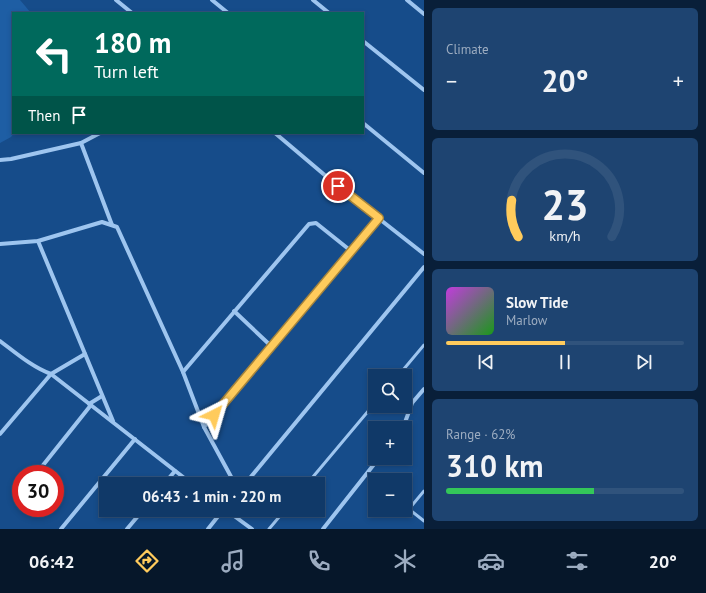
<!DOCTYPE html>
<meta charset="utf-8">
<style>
:root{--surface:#103968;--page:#1e4471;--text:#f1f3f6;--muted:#9cacc0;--line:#30537c;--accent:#ffcb5c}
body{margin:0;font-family:"PT Sans",sans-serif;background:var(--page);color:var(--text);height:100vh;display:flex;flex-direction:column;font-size:15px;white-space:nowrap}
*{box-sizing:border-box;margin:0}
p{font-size:13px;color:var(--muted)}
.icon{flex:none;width:22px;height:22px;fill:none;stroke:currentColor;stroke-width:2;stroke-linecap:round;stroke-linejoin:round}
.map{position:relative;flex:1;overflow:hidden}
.panel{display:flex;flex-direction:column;gap:8px;padding:8px;background:#091f39;width:282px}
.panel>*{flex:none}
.hud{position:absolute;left:12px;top:12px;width:352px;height:122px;border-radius:0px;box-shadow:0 2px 6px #0003,0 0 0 1px var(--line);background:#00695c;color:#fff;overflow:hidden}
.fabs{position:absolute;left:368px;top:369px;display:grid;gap:8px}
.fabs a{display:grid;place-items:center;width:44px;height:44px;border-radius:0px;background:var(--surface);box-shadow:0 2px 6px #0003,0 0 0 1px var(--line);font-size:20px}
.speed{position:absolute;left:12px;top:465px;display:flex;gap:8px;font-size:20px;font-weight:700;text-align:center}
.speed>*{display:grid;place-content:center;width:52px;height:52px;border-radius:50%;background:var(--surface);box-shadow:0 2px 6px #0003,0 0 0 1px var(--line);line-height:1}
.speed .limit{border:6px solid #d22;background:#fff;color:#111}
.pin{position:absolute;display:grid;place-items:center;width:34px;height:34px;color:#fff;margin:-17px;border:2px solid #fff;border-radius:50%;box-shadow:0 1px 4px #0007}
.me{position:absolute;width:44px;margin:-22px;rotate:40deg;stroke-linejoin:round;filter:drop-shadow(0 0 3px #0008)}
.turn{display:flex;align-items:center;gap:14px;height:84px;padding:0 16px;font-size:18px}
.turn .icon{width:52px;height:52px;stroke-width:2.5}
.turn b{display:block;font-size:28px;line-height:34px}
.then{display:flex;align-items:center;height:38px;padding:0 16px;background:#0003;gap:8px;font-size:15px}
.big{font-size:30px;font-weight:700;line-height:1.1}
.panel .widget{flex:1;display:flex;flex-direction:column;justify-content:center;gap:6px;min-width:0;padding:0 14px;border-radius:6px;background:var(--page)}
.panel .dial{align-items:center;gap:0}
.dial svg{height:104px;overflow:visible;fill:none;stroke:var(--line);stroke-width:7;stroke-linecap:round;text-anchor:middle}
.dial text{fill:var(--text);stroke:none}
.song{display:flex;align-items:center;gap:12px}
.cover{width:48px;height:48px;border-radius:6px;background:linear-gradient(135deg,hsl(290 70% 55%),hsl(120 70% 35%))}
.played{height:4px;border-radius:2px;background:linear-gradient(90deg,var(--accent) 50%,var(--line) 50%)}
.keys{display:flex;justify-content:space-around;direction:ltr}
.heat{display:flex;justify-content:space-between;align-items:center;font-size:22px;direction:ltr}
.charge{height:6px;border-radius:3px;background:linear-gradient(90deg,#34c759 62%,var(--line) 0)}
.trip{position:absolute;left:99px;top:477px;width:226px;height:40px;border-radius:0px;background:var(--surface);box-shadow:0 2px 6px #0003,0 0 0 1px var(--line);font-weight:700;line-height:40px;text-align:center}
.menu{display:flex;height:64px;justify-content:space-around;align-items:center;background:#06172a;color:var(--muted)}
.menu .icon{width:28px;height:28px}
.menu .active{color:var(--accent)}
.menu b{font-size:18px;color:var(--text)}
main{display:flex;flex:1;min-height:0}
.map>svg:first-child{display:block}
.pitch{fill:#1e5ea4}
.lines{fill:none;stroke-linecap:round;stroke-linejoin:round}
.service{stroke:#9ec5ef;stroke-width:3}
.minor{stroke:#9ec5ef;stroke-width:4}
.route-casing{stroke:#a6843c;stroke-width:10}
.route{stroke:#ffcb5c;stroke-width:7}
</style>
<main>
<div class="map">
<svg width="424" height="529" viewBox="0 0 424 529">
<rect width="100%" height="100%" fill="#164c8a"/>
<path class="pitch" d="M0,0h20l11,13h-18v120h1l-3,4 -11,6z"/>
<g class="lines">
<g class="service">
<path d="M398,376l26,-31"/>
<path d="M307,484l68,-81"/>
<path d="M405,506l19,15"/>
<path d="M409,509l15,-18"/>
<path d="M269,529l16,-19"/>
</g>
<g class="minor">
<path d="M116,0l16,13"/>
<path d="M212,0l16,13"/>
<path d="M313,0l16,13"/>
<path d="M407,0l17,14"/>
<path d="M363,41l61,49"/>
<path d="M363,123l61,50"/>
<path d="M100,133l-19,10 31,82"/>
<path d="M275,133l65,55 84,66"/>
<path d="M0,160l11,-1 70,-16"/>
<path d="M38,241l75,180"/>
<path d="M0,244l38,-3 64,-19 15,5 66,145 21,55"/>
<path d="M234,311l37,35"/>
<path d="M0,341c16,12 32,26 51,33l141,110"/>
<path d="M183,372l126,-148 7,-1 35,28"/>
<path d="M89,404l13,-8"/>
<path d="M403,428l9,-25 12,-14"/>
<path d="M0,434l51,-60 34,-20"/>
<path d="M36,474l55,-69"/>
<path d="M164,484l11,-13"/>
<path d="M235,484l-31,-57 175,-209"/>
<path d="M245,484l179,-217"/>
<path d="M18,495l3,-3"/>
<path d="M226,510l26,19"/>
<path d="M61,529l74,-90"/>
<path d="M127,529l16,-19"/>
<path d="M208,529l15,-19"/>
<path d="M323,529l56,-71"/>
</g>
</g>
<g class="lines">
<g class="route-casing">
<path id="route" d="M214,415l165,-197 -41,-32"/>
</g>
<use href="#route" class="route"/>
</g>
</svg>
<div class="fabs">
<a><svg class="icon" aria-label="search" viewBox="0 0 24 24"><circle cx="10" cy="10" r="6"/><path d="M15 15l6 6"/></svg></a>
<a>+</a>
<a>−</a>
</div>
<div class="speed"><div class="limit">30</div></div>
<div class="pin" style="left:338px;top:186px;background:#d93025"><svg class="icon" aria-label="arrive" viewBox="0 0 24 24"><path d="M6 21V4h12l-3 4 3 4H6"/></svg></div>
<svg class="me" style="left:214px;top:415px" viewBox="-20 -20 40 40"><path d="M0-17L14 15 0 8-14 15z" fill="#ffcb5c" stroke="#fff" stroke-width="4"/></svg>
<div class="trip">06:43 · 1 min · 220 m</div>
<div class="hud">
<div class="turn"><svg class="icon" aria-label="left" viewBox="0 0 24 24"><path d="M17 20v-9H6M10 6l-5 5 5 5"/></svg><div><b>180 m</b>Turn left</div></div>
<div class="then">Then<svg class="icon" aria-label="arrive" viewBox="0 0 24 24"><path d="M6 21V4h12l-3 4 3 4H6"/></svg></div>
</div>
</div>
<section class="panel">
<div class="widget"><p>Climate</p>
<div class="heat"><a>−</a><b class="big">20°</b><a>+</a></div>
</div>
<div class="widget dial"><svg viewBox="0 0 100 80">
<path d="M14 69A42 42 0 1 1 86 69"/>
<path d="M14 69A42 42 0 0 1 9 41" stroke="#ffcb5c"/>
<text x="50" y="56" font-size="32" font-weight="700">23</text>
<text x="50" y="72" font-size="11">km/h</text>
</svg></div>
<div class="widget">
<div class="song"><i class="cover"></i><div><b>Slow Tide</b><p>Marlow</p></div></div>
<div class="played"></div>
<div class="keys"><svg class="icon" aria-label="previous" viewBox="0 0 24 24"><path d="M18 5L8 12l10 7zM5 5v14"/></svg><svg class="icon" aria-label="pause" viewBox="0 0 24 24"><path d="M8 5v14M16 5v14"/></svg><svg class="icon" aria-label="next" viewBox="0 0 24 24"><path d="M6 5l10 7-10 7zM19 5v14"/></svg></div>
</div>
<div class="widget"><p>Range · 62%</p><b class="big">310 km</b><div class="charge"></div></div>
</section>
</main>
<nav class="menu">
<b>06:42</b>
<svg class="icon active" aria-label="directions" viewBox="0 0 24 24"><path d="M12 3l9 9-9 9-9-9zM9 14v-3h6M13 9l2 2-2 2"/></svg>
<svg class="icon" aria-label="music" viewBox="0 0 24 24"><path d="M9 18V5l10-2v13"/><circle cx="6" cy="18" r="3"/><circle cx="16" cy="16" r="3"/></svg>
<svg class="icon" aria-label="phone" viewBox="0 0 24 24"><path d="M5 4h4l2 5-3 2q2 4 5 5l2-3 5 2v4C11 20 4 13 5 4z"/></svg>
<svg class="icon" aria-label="climate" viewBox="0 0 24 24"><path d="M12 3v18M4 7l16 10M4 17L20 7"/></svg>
<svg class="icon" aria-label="car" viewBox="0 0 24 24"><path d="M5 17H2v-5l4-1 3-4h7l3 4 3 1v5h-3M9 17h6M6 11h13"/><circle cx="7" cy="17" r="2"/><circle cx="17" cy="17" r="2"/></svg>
<svg class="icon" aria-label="filters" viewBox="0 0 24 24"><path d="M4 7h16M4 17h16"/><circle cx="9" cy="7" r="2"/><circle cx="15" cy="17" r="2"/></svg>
<b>20°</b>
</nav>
